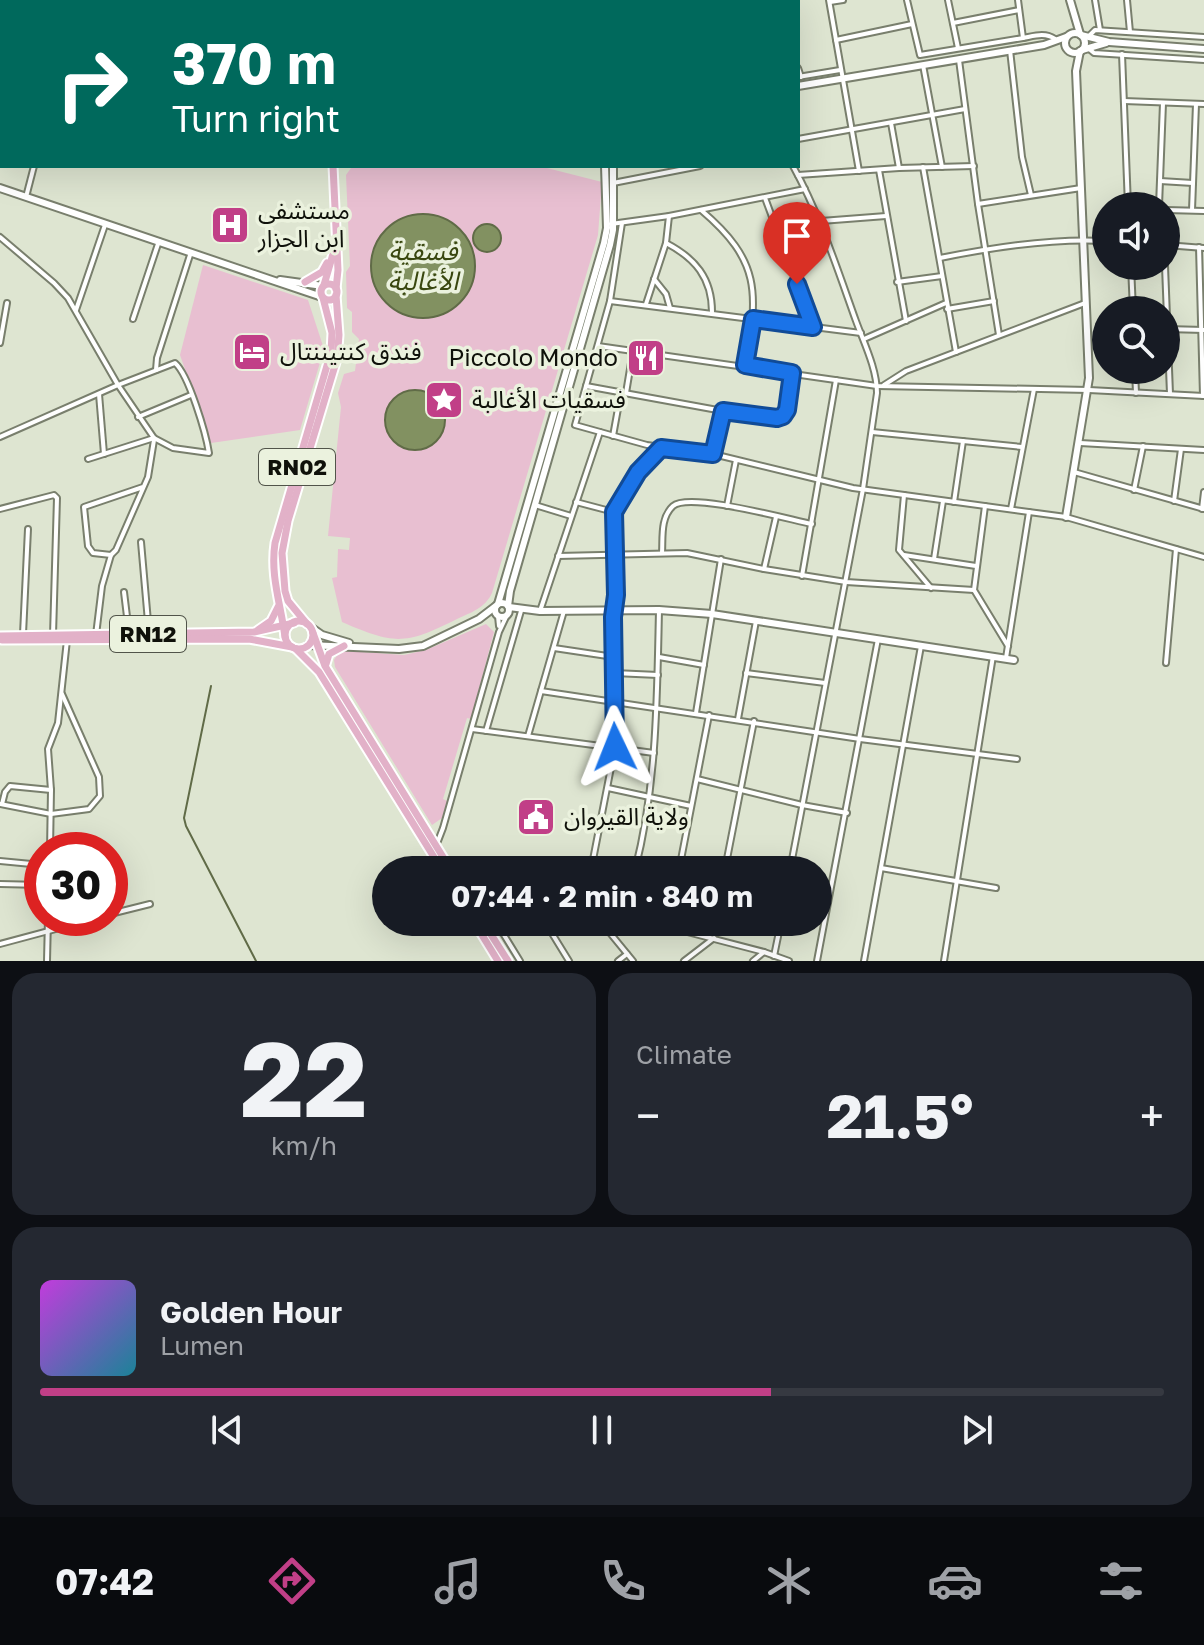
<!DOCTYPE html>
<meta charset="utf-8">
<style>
:root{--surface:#171b24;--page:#242831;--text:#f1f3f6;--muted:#9ea1a6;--line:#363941;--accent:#c13f87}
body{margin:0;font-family:"Golos Text","Noto Sans Arabic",sans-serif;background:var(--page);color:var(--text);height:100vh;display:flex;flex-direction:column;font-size:30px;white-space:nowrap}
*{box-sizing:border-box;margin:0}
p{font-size:26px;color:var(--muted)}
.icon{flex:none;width:44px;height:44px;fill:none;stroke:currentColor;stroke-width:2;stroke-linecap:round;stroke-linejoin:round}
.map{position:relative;height:961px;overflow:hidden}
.drawer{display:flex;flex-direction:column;gap:12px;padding:12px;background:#0d0f14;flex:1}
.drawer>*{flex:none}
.top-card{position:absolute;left:0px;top:0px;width:800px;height:168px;box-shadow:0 8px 32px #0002;background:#00695c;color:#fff;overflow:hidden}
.buttons{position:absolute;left:1092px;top:192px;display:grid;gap:16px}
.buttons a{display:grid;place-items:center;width:88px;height:88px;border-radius:50%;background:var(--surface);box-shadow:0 8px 32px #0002;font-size:40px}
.speed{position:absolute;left:24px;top:832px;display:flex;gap:16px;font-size:40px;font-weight:700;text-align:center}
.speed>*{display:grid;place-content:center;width:104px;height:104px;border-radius:50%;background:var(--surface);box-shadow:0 8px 32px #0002;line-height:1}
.speed .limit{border:12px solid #d22;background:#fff;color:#111}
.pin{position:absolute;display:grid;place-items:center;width:68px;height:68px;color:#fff;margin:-82px -34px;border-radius:50% 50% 50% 0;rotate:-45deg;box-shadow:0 0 8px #0007}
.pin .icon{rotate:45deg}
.me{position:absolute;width:88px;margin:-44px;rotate:358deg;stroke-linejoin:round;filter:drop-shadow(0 0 6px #0008)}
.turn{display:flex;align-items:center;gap:28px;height:168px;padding:0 40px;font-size:36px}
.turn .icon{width:104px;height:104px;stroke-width:2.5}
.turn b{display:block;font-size:56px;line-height:68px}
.big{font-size:60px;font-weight:700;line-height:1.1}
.drawer .widget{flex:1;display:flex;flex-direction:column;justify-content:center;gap:12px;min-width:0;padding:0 28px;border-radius:24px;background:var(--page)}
.drawer .dial{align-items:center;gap:0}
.dial b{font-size:104px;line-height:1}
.song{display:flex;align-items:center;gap:24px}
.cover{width:96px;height:96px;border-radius:12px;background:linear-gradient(135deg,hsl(290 70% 55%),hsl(190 70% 35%))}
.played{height:8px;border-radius:4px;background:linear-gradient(90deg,var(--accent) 65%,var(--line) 65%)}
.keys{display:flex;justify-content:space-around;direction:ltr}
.heat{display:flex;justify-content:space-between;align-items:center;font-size:44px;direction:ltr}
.drawer .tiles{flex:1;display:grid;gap:12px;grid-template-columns:1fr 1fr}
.widget:last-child{grid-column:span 2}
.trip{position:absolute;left:372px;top:856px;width:460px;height:80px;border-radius:40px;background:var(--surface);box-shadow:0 8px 32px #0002;font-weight:700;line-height:80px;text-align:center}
.tabs{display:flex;height:128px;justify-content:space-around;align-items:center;background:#090b0e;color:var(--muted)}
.tabs .icon{width:56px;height:56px}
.tabs .current{color:var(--accent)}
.tabs b{font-size:36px;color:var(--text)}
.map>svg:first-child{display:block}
.green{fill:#e8bfd1}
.water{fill:#829161;stroke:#606b47;stroke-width:2}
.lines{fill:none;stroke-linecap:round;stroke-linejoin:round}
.stream{stroke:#606b47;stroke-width:2}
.minor-casing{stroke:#797f6d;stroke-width:8}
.tertiary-casing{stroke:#797f6d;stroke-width:10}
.primary-casing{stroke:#fff;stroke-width:11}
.minor{stroke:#fff;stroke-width:4}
.tertiary{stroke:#fff;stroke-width:6}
.primary{stroke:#e2b1c8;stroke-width:7}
.route-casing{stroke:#114b97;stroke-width:20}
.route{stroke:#1a73e8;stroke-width:14}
.labels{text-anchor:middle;stroke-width:7;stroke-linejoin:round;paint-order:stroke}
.shield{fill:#ebf2de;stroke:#51544a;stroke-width:2}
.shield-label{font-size:22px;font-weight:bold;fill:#0f110a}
.poi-label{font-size:24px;fill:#0f110a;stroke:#ebf2de;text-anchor:start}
.water-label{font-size:26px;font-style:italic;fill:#39470f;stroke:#ebf2de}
</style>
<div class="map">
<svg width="1204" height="961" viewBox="0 0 1204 961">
<rect width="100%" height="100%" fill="#dee5d1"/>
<g class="green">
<path d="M358,166h181l63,16 -4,53 -106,358c-7,15 -20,19 -35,26 -52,26 -62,26 -115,3l-10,-44 5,-1 1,-28 11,1 1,-12 -22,-2 13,-129 -3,-14 6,-19 11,-3 4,-32 -7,-7v-20l-5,-4 -1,-36 4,-6 -4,-91 5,-7z"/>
<path d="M203,265l105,35 16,49 -24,81 -89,13 -31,-88z"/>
<path d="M486,624l8,8 -23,87 -4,-1 -24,81 4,2 -5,17 -10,7 -97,-158 -1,-7 4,-6 9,-3 57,4 22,-5z"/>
</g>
<g class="water">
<circle cx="423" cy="266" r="52"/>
<circle cx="487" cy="238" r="14"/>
<circle cx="415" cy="420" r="30"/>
</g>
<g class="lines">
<path class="stream" d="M211,686l-27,132 2,8 70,135"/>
<g class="minor-casing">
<g id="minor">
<path d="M35,0l1,2"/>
<path d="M100,0l1,2"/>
<path d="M124,0v2"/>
<path d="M143,0v2"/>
<path d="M176,0v2"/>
<path d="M210,0v2"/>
<path d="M238,0v2"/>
<path d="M478,0v2"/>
<path d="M687,0v2"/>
<path d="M730,0v2"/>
<path d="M777,0v2"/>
<path d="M829,0l30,171"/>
<path d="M907,0l13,55 103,-17 -5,-38"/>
<path d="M948,0l10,48"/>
<path d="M1095,0l5,30"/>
<path d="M1127,0l3,32"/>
<path d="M56,2l11,-2"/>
<path d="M647,2l4,-2"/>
<path d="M762,2l6,-2"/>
<path d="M830,2l13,-2"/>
<path d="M0,9h2"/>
<path d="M953,23l66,-13"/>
<path d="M1089,36l6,-6 109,7"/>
<path d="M1023,38c11,-2 22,-6 32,1"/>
<path d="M836,40l76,-16"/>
<path d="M1088,48l6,5 110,7"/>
<path d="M1010,50l12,107 9,38"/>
<path d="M1122,54l6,152"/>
<path d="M959,60l19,144 21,131"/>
<path d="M923,65l19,102"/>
<path d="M798,68l3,9"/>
<path d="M798,77l42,-7"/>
<path d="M0,98h2"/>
<path d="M1124,101l80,3"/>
<path d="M891,123l8,45"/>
<path d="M798,139l167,-30"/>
<path d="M923,167l33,185"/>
<path d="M879,170l27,151"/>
<path d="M798,175l101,-7 75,-2"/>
<path d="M1160,181l33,2"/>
<path d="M613,183l87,-17"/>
<path d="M26,197l8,-31"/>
<path d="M765,198l48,129"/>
<path d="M978,204l103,-16"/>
<path d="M1159,206l4,-103"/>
<path d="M701,210c60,51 57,82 45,154"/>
<path d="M1166,210l38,1"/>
<path d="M1192,210l4,-106"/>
<path d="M821,221l65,-5"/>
<path d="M622,223l-12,78 -35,124 72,20 66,9 140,34 213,29 138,40"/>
<path d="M611,224l58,-8 136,-27"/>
<path d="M0,237l54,46 14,15 50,87 36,53 19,10 36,5c-3,-19 -20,-78 -34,-90l-57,22 -118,52"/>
<path d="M666,243c29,15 46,35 46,69"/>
<path d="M1166,245l38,3"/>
<path d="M1199,247l4,149"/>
<path d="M940,258c49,-10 116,-20 166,-17"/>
<path d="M1131,266l2,44"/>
<path d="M1165,266l5,128"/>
<path d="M654,279l12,15 4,14"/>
<path d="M897,282l45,-6"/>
<path d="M610,301l251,32"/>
<path d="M646,304l20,-61 3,-27"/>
<path d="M947,309l47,-8"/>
<path d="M76,310l29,-85"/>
<path d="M133,319l26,-78"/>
<path d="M1166,329l38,1"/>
<path d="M864,339l82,-36"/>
<path d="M0,343l7,-40"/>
<path d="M598,346l279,40 212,4 115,6"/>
<path d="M156,370l1,-12 34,-106"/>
<path d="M1135,370l1,23"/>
<path d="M884,385l22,-14 179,-68"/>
<path d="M586,386l137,25 54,7 6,-2 4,-6 5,-37"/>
<path d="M626,393l7,-42"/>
<path d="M99,394l5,60"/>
<path d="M138,417l53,-22"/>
<path d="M872,432l150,15"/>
<path d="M613,436l8,-44"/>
<path d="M1080,443l124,7"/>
<path d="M713,454l10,-43"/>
<path d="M88,459l66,-21"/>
<path d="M1074,472l130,37"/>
<path d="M143,487l-59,20 4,39 5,7 18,2 5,-5 32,-73 6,-37"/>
<path d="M1134,490l9,-44"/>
<path d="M904,495l-5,55 32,38"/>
<path d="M1174,501l7,-52"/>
<path d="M576,502l38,10"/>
<path d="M954,502l9,-61"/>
<path d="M535,505l36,11"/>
<path d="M727,506l9,-46"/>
<path d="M985,506l-11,84 34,56"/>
<path d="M0,509l54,-14 3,3 -4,137"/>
<path d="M1011,509l23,-120"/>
<path d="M1202,509l2,-17"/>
<path d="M141,542l8,91"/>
<path d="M662,553c1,-15 -2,-35 11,-47 16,-14 114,13 139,18"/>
<path d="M904,555l72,11"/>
<path d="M558,556l129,-3 77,16 82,13 128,8"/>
<path d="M934,559l9,-58"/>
<path d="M764,569l12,-52"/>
<path d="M802,576l34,-196"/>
<path d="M124,592l5,41"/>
<path d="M540,611l60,-179"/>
<path d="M498,616l1,10"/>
<path d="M23,634l5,-105"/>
<path d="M96,635l6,-49 9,-31"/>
<path d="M554,648l60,9"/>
<path d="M659,657l45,8"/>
<path d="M1006,658l23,-146"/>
<path d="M1166,663l10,-114"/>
<path d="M614,673l44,2"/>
<path d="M746,673l79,10"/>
<path d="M541,691l319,48 157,20"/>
<path d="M696,713l25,-154"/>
<path d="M738,719l18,-98"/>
<path d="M472,729l182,24"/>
<path d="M486,731l35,-120"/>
<path d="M528,736l36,-125"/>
<path d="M697,779l105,26 45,8"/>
<path d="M608,788l83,18"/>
<path d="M0,804l51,10 38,-5 11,-13 -1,-19 -37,-83"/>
<path d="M2,804l3,-12 5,-6 41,4"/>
<path d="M429,849l9,-8 5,-13 56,-196 8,-17"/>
<path d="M50,850l1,-60 -3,-41 10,-26 9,-83"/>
<path d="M0,861l42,4"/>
<path d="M726,864l28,-143"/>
<path d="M881,868l115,20"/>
<path d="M591,870l24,-123 -2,-130 3,-22 -2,-83 24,-40 23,-24"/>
<path d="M635,870c22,-85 22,-172 24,-260"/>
<path d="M679,870l30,-155"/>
<path d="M790,870l73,-381 14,-96c0,-24 -13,-50 -21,-72 -19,-53 -36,-106 -63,-155"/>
<path d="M0,884l42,1"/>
<path d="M110,914l40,-10"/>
<path d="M496,922l24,39"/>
<path d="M545,922l24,39"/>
<path d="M599,922l69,5 96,25 25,9"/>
<path d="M601,922l32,39"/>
<path d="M0,944l97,-26"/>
<path d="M774,956l7,-34"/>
<path d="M47,961l1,-43"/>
<path d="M618,961l9,-7"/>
<path d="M684,961l30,-23"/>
<path d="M753,961l11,-9"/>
<path d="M817,961l61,-322"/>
<path d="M864,961l57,-315"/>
<path d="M944,961l49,-305"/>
</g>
</g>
<g class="tertiary-casing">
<g id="tertiary">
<path d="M580,0v2"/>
<path d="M586,0v2"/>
<path d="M1070,0l10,34"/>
<circle cx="1075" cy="43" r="10"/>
<path d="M1081,35l28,7 95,7"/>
<path d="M1082,50l24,-7"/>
<path d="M798,86l246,-41 22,-8"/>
<path d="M0,188l322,109"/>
<path d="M280,280l43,6"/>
<path d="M1066,517l23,-139 -13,-307 4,-20"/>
<circle cx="502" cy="610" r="7"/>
<path d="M498,604l106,-361 3,-15 -2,-62"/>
<path d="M508,606l2,-15 100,-346 3,-15v-64"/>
<path d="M509,607l31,4 119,-1 53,4 302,46"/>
<path d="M309,626l13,9 27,8"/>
<path d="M308,645l91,4 24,-3 56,-27 17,-13"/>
</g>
</g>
<g class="primary-casing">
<g id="primary">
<path d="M328,0v2"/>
<path d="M333,166l5,104 -2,19"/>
<path d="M305,282l17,-10 5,-9"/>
<circle cx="329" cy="292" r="8"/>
<path d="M324,285l11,-38"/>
<circle cx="299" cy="635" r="14"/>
<path d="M307,624l-19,-23 -3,-10 -3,-38 6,-32 49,-162 2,-24 -3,-40"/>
<path d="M258,630l13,-9 7,-14"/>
<path d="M313,633l12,33 126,204"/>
<path d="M0,636l254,-4 40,-9"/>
<path d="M285,637c-4,-32 -15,-61 -10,-94l56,-191 1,-19 -9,-35"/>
<path d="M2,640l247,-1 43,8"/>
<path d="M296,649l23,23 123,198"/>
<path d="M326,664l3,-10 15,-8"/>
<path d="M474,922l24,39"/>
<path d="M483,922l25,39"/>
</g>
</g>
<use href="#minor" class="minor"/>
<use href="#tertiary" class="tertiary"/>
<use href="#primary" class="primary"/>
</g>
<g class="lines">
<g class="route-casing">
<path id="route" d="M615,747l-2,-130 3,-22 -2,-83 24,-40 23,-24 52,6 10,-43 54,7 6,-2 4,-6 5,-37 -47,-8 8,-46 60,8 -16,-43"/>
</g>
<use href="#route" class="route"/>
</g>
<defs>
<g id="hospital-square" transform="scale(2)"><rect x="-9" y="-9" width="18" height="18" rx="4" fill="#c13f87" stroke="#ebf2de"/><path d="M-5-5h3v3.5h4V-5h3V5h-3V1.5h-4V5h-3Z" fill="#fff"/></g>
<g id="hotel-square" transform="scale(2)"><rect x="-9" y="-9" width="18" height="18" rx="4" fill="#c13f87" stroke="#ebf2de"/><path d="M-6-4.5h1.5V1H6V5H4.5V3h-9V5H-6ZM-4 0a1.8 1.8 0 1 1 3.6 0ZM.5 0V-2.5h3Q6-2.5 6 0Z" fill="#fff"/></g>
<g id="restaurant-square" transform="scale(2)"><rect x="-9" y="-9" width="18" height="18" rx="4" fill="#c13f87" stroke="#ebf2de"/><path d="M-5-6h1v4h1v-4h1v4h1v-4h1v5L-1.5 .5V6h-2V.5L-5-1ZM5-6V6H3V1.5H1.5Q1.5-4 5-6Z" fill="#fff"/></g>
<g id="sight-square" transform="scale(2)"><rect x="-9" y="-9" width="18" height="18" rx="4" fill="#c13f87" stroke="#ebf2de"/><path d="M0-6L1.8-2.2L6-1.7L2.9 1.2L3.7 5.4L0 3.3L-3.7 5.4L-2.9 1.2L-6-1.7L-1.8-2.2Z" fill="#fff"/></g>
<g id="civic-square" transform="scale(2)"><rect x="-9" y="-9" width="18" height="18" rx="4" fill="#c13f87" stroke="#ebf2de"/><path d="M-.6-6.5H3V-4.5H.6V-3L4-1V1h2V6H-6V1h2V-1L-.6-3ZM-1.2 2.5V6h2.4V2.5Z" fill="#fff"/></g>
</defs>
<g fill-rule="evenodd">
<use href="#hospital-square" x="230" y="225"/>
<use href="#hotel-square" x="252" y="352"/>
<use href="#restaurant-square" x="646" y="358"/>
<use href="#sight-square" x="444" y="400"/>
<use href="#civic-square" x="536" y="817"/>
</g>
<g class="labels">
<g class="shield">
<rect x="259" y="449" width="76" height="36" rx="6"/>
<rect x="110" y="616" width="76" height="36" rx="6"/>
</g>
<g class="shield-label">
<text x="297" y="475">RN02</text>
<text x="148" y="642">RN12</text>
</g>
<g class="poi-label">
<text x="258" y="219">مستشفى<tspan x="258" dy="28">ابن الجزار</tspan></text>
<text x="280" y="360">فندق كنتيننتال</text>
<text x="618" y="366" text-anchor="end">Piccolo Mondo</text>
<text x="472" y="408">فسقيات الأغالبة</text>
<text x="564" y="825">ولاية القيروان</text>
</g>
<g class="water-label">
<text x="423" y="260">فسقية<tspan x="423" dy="30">الأغالبة</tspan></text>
</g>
</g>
</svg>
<div class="buttons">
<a><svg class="icon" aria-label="sound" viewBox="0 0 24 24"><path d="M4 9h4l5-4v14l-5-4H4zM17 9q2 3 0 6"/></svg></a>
<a><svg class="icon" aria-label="search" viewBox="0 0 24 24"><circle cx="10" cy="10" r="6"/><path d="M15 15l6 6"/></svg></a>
</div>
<div class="speed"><div class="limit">30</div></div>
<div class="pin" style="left:797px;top:284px;background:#d93025"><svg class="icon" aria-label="arrive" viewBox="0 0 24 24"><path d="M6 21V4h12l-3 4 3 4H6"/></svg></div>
<svg class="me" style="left:615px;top:747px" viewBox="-20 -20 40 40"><path d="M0-17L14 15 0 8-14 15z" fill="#1a73e8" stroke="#fff" stroke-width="4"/></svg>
<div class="trip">07:44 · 2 min · 840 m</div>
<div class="top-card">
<div class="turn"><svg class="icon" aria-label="right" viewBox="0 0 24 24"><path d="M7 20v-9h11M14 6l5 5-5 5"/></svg><div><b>370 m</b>Turn right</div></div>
</div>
</div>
<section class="drawer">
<div class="tiles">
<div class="widget dial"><b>22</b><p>km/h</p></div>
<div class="widget"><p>Climate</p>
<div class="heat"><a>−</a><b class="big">21.5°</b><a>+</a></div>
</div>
<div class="widget">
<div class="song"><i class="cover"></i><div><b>Golden Hour</b><p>Lumen</p></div></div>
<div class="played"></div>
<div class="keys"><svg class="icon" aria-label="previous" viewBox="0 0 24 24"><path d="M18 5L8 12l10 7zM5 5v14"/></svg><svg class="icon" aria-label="pause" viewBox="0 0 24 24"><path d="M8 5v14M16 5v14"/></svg><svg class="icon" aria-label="next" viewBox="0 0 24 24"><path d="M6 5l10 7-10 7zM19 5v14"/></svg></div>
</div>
</div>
</section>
<nav class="tabs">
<b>07:42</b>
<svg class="icon current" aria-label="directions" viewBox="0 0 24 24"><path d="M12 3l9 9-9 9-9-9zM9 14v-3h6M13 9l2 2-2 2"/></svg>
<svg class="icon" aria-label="music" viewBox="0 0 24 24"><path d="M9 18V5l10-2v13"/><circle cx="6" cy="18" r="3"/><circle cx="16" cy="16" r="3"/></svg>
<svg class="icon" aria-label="phone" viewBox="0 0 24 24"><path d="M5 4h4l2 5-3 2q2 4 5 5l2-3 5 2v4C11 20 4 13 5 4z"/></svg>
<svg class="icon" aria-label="climate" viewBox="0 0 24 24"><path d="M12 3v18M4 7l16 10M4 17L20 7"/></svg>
<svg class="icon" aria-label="car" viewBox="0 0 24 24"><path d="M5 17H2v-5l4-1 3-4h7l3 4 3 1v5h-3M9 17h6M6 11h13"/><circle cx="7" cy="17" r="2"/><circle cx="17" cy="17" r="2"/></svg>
<svg class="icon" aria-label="filters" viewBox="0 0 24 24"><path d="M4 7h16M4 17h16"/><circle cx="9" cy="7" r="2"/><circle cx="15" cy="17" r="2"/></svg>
</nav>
